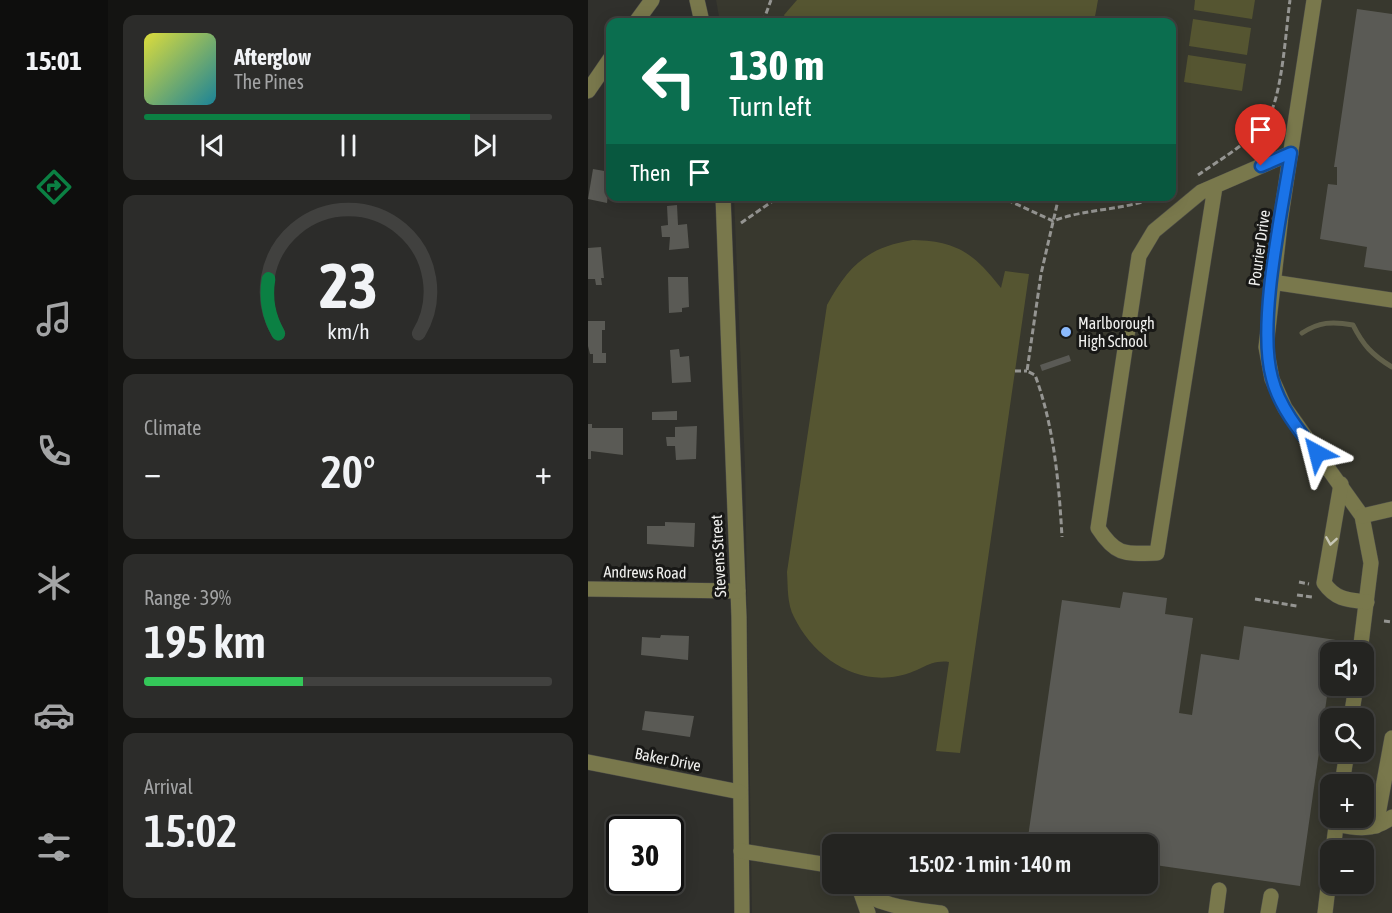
<!DOCTYPE html>
<meta charset="utf-8">
<style>
:root{--surface:#242421;--page:#2c2c2a;--text:#f1f3f6;--muted:#a3a4a5;--line:#41413f;--accent:#0b8043}
body{margin:0;font-family:"Asap Condensed",sans-serif;background:var(--page);color:var(--text);height:100vh;display:flex;flex-direction:column;font-size:22px;white-space:nowrap}
*{box-sizing:border-box;margin:0}
p{font-size:20px;color:var(--muted)}
.icon{flex:none;width:33px;height:33px;fill:none;stroke:currentColor;stroke-width:2;stroke-linecap:round;stroke-linejoin:round}
.map{position:relative;flex:1;overflow:hidden}
.panel{display:flex;flex-direction:column;gap:15px;padding:15px;background:#141412;width:480px}
.panel>*{flex:none}
.hud{position:absolute;left:18px;top:18px;width:570px;height:183px;border-radius:12px;box-shadow:0 3px 15px #0003,0 0 0 2px var(--line);background:#0b6e4f;color:#fff;overflow:hidden}
.fabs{position:absolute;left:732px;top:642px;display:grid;gap:12px}
.fabs a{display:grid;place-items:center;width:54px;height:54px;border-radius:12px;background:var(--surface);box-shadow:0 3px 15px #0003,0 0 0 2px var(--line);font-size:30px}
.speed{position:absolute;left:18px;top:816px;display:flex;gap:12px;font-size:30px;font-weight:700;text-align:center}
.speed>*{display:grid;place-content:center;width:78px;height:78px;border-radius:50%;background:var(--surface);box-shadow:0 3px 15px #0003,0 0 0 2px var(--line);line-height:1}
.speed .limit{border:3px solid #111;border-radius:9px;background:#fff;color:#111}
.pin{position:absolute;display:grid;place-items:center;width:51px;height:51px;color:#fff;margin:-62px -26px;border-radius:50% 50% 50% 0;rotate:-45deg;box-shadow:0 0 6px #0007}
.pin .icon{rotate:45deg}
.me{position:absolute;width:66px;margin:-33px;rotate:322deg;stroke-linejoin:round;filter:drop-shadow(0 0 4px #0008)}
.turn{display:flex;align-items:center;gap:21px;height:126px;padding:0 24px;font-size:27px}
.turn .icon{width:78px;height:78px;stroke-width:2.5}
.turn b{display:block;font-size:42px;line-height:51px}
.then{display:flex;align-items:center;height:57px;padding:0 24px;background:#0003;gap:12px;font-size:22px}
.big{font-size:45px;font-weight:600;line-height:1.1}
.panel .tile{flex:1;display:flex;flex-direction:column;justify-content:center;gap:9px;min-width:0;padding:0 21px;border-radius:12px;background:var(--page)}
.panel .dial{align-items:center;gap:0}
.dial svg{height:156px;overflow:visible;fill:none;stroke:var(--line);stroke-width:7;stroke-linecap:round;text-anchor:middle}
.dial text{fill:var(--text);stroke:none}
.song{display:flex;align-items:center;gap:18px}
.cover{width:72px;height:72px;border-radius:9px;background:linear-gradient(135deg,hsl(60 70% 55%),hsl(190 70% 35%))}
.played{height:6px;border-radius:3px;background:linear-gradient(90deg,var(--accent) 80%,var(--line) 80%)}
.keys{display:flex;justify-content:space-around;direction:ltr}
.heat{display:flex;justify-content:space-between;align-items:center;font-size:33px;direction:ltr}
.charge{height:9px;border-radius:4px;background:linear-gradient(90deg,#34c759 39%,var(--line) 0)}
.trip{position:absolute;left:234px;top:834px;width:336px;height:60px;border-radius:12px;background:var(--surface);box-shadow:0 3px 15px #0003,0 0 0 2px var(--line);font-weight:600;line-height:60px;text-align:center}
main{display:flex;flex:1;min-height:0}
.tabs{display:flex;flex-direction:column;width:108px;justify-content:space-around;align-items:center;background:#0e0e0d;color:var(--muted)}
.tabs .icon{width:42px;height:42px}
.tabs .active{color:var(--accent)}
.tabs b{font-size:27px;color:var(--text)}
.map>svg:first-child{display:block}
.built{fill:#38382e;fill-rule:evenodd}
.green{fill:#555531}
.lines{fill:none;stroke-linecap:round;stroke-linejoin:round}
.stream{stroke:#61604a;stroke-width:5}
.building{fill:#5a5a55}
.minor-casing{stroke:#4b4b47;stroke-width:16}
.path{stroke:#959592;stroke-width:3;stroke-dasharray:6 3;stroke-linecap:butt}
.minor{stroke:#79784c;stroke-width:15}
.oneway{stroke:#c6c6b5}
.route-casing{stroke:#114b97;stroke-width:15}
.route{stroke:#1a73e8;stroke-width:10}
.poi-dot{fill:#8bbafc;stroke:#181816;stroke-width:2}
.labels{text-anchor:middle;stroke-width:6;stroke-linejoin:round;paint-order:stroke}
.street-label{font-size:16px;fill:#f0f0ee;stroke:#181816}
.poi-label{font-size:16px;fill:#f0f0ee;stroke:#181816;text-anchor:start}
</style>
<main>
<nav class="tabs">
<b>15:01</b>
<svg class="icon active" aria-label="directions" viewBox="0 0 24 24"><path d="M12 3l9 9-9 9-9-9zM9 14v-3h6M13 9l2 2-2 2"/></svg>
<svg class="icon" aria-label="music" viewBox="0 0 24 24"><path d="M9 18V5l10-2v13"/><circle cx="6" cy="18" r="3"/><circle cx="16" cy="16" r="3"/></svg>
<svg class="icon" aria-label="phone" viewBox="0 0 24 24"><path d="M5 4h4l2 5-3 2q2 4 5 5l2-3 5 2v4C11 20 4 13 5 4z"/></svg>
<svg class="icon" aria-label="climate" viewBox="0 0 24 24"><path d="M12 3v18M4 7l16 10M4 17L20 7"/></svg>
<svg class="icon" aria-label="car" viewBox="0 0 24 24"><path d="M5 17H2v-5l4-1 3-4h7l3 4 3 1v5h-3M9 17h6M6 11h13"/><circle cx="7" cy="17" r="2"/><circle cx="17" cy="17" r="2"/></svg>
<svg class="icon" aria-label="filters" viewBox="0 0 24 24"><path d="M4 7h16M4 17h16"/><circle cx="9" cy="7" r="2"/><circle cx="15" cy="17" r="2"/></svg>
</nav>
<section class="panel">
<div class="tile">
<div class="song"><i class="cover"></i><div><b>Afterglow</b><p>The Pines</p></div></div>
<div class="played"></div>
<div class="keys"><svg class="icon" aria-label="previous" viewBox="0 0 24 24"><path d="M18 5L8 12l10 7zM5 5v14"/></svg><svg class="icon" aria-label="pause" viewBox="0 0 24 24"><path d="M8 5v14M16 5v14"/></svg><svg class="icon" aria-label="next" viewBox="0 0 24 24"><path d="M6 5l10 7-10 7zM19 5v14"/></svg></div>
</div>
<div class="tile dial"><svg viewBox="0 0 100 80">
<path d="M14 69A42 42 0 1 1 86 69"/>
<path d="M14 69A42 42 0 0 1 9 41" stroke="#0b8043"/>
<text x="50" y="56" font-size="32" font-weight="700">23</text>
<text x="50" y="72" font-size="11">km/h</text>
</svg></div>
<div class="tile"><p>Climate</p>
<div class="heat"><a>−</a><b class="big">20°</b><a>+</a></div>
</div>
<div class="tile"><p>Range · 39%</p><b class="big">195 km</b><div class="charge"></div></div>
<div class="tile"><p>Arrival</p><b class="big">15:02</b></div>
</section>
<div class="map">
<svg width="804" height="913" viewBox="0 0 804 913">
<rect width="100%" height="100%" fill="#30302c"/>
<path class="built" d="M128,0h676v913h-640l-7,-446 -11,-270 438,-1v-174h-452zM742,652h34v34h-34zM742,718h34v34h-34zM742,784h34v34h-34zM244,844h316v40h-316zM742,850h34v34h-34z"/>
<g class="green">
<path d="M209,0h301l-4,22h-307l-3,-7z"/>
<path d="M607,0h60l-3,19 -58,-9z"/>
<path d="M605,19l58,9 -4,27 -58,-9z"/>
<path d="M600,55l58,9 -4,27 -58,-9z"/>
<path d="M325,240c45,1 61,14 88,48l4,-17 24,3 -69,479 -24,-2 13,-89c-20,-3 -30,11 -51,14 -44,9 -85,-20 -104,-59 -7,-13 -6,-30 -7,-45l40,-267c22,-40 41,-58 86,-65z"/>
</g>
<g class="lines">
<path class="stream" d="M714,333c17,-11 30,-12 51,-8 10,20 19,30 39,42"/>
</g>
<g class="building">
<path d="M769,9l35,5v257l-28,-4 3,-20 -47,-8 8,-55 9,1v-18h-3z"/>
<path d="M5,169l17,3 -3,31 -19,-4z"/>
<path d="M89,205l1,20 9,-1 2,24 -20,2 1,-13h-8l-1,-11 7,-1 -1,-19z"/>
<path d="M13,247l3,31h-3l1,7h-6l-1,-6h-7v-31z"/>
<path d="M80,277h20l1,30 -7,1v4l-13,1z"/>
<path d="M0,321h17v9h-3v23h4v10h-13v-9h-3l-2,-8z"/>
<path d="M91,349l1,8 9,-1 2,26 -19,1 -2,-33z"/>
<path d="M481,355l2,6 -29,10 -2,-6z"/>
<path d="M89,411v9h-25v-8z"/>
<path d="M0,424h4v4h31v27l-32,-4v8h-3z"/>
<path d="M109,426l-1,33 -20,1 -1,-14h-8l-1,-9h9v-10z"/>
<path d="M77,522l30,1 -1,24 -47,-3v-18h18z"/>
<path d="M535,592l44,6 -2,16 28,4 -14,95 13,2 9,-61 38,6 5,-34 92,14 -2,12h-4v23l-30,211 -152,-22v-20h-121l35,-244 58,8z"/>
<path d="M73,635l28,1 -1,24 -47,-5 1,-18 18,1z"/>
<path d="M57,711l49,5 -4,21 -48,-7z"/>
<path d="M32,817l40,5 -1,8h-39v10l-3,-1z"/>
</g>
<g class="lines">
<g class="minor-casing">
<g id="minor">
<path d="M109,0l5,22"/>
<path d="M726,0l-33,216 -15,131 6,32 13,29 77,108 9,47 -11,89"/>
<path d="M48,22l16,-22"/>
<path d="M0,91l22,-32"/>
<path d="M627,187l-58,366c-32,1 -41,3 -59,-25l41,-272 15,-25 47,-39 90,-39"/>
<path d="M135,196l16,421 3,296"/>
<path d="M684,282l120,18"/>
<path d="M753,484l-17,99c12,17 24,17 43,19"/>
<path d="M774,516l30,-7"/>
<path d="M0,589l150,2"/>
<path d="M763,718l5,-32"/>
<path d="M0,762l152,30"/>
<path d="M754,784l5,-32"/>
<path d="M748,824c21,5 38,7 56,-7"/>
<path d="M788,826l16,-88"/>
<path d="M745,850l4,-32"/>
<path d="M153,851l81,13 10,4"/>
<path d="M264,884c23,22 58,25 89,29"/>
<path d="M273,893l7,20"/>
<path d="M628,913l3,-23"/>
<path d="M680,913l3,-17"/>
<path d="M737,913l5,-42"/>
</g>
</g>
<g class="path">
<path d="M175,22l8,-22"/>
<path d="M610,175c23,-16 53,-33 69,-56 15,-20 19,-91 23,-119"/>
<path d="M411,196l54,25c34,-13 70,-10 107,-25"/>
<path d="M471,196l-18,78 -14,97 8,4c19,51 24,108 27,162"/>
<path d="M153,223l39,-27"/>
<path d="M427,371h12"/>
<path d="M711,582l10,2"/>
<path d="M709,595l15,2"/>
<path d="M667,599l42,7"/>
<path d="M796,621l8,1"/>
</g>
<use href="#minor" class="minor"/>
</g>
<defs><path id="oneway-chevron" d="M-2-3.5L2.5 0L-2 3.5" fill="none" stroke-width="1.6" stroke-linecap="round" stroke-linejoin="round" transform="scale(1.5)"/></defs>
<use class="oneway" href="#oneway-chevron" transform="translate(743 541) rotate(99)"/>
<g class="lines">
<g class="route-casing">
<path id="route" d="M673,166l30,-13c-9,58 -34,171 -19,225 7,28 27,53 45,75"/>
</g>
<use href="#route" class="route"/>
</g>
<circle class="poi-dot" cx="478" cy="332" r="6"/>
<g class="labels">
<g class="street-label">
<text transform="translate(671 248) rotate(-82)" y="6">Pourier Drive</text>
<text transform="translate(130 556) rotate(-93)" y="6">Stevens Street</text>
<text transform="translate(57 572) rotate(1)" y="6">Andrews Road</text>
<text transform="translate(80 759) rotate(11)" y="6">Baker Drive</text>
</g>
<g class="poi-label">
<text x="490" y="329">Marlborough<tspan x="490" dy="18">High School</tspan></text>
</g>
</g>
</svg>
<div class="fabs">
<a><svg class="icon" aria-label="sound" viewBox="0 0 24 24"><path d="M4 9h4l5-4v14l-5-4H4zM17 9q2 3 0 6"/></svg></a>
<a><svg class="icon" aria-label="search" viewBox="0 0 24 24"><circle cx="10" cy="10" r="6"/><path d="M15 15l6 6"/></svg></a>
<a>+</a>
<a>−</a>
</div>
<div class="speed"><div class="limit">30</div></div>
<div class="pin" style="left:673px;top:166px;background:#d93025"><svg class="icon" aria-label="arrive" viewBox="0 0 24 24"><path d="M6 21V4h12l-3 4 3 4H6"/></svg></div>
<svg class="me" style="left:729px;top:453px" viewBox="-20 -20 40 40"><path d="M0-17L14 15 0 8-14 15z" fill="#1a73e8" stroke="#fff" stroke-width="4"/></svg>
<div class="trip">15:02 · 1 min · 140 m</div>
<div class="hud">
<div class="turn"><svg class="icon" aria-label="left" viewBox="0 0 24 24"><path d="M17 20v-9H6M10 6l-5 5 5 5"/></svg><div><b>130 m</b>Turn left</div></div>
<div class="then">Then<svg class="icon" aria-label="arrive" viewBox="0 0 24 24"><path d="M6 21V4h12l-3 4 3 4H6"/></svg></div>
</div>
</div>
</main>
